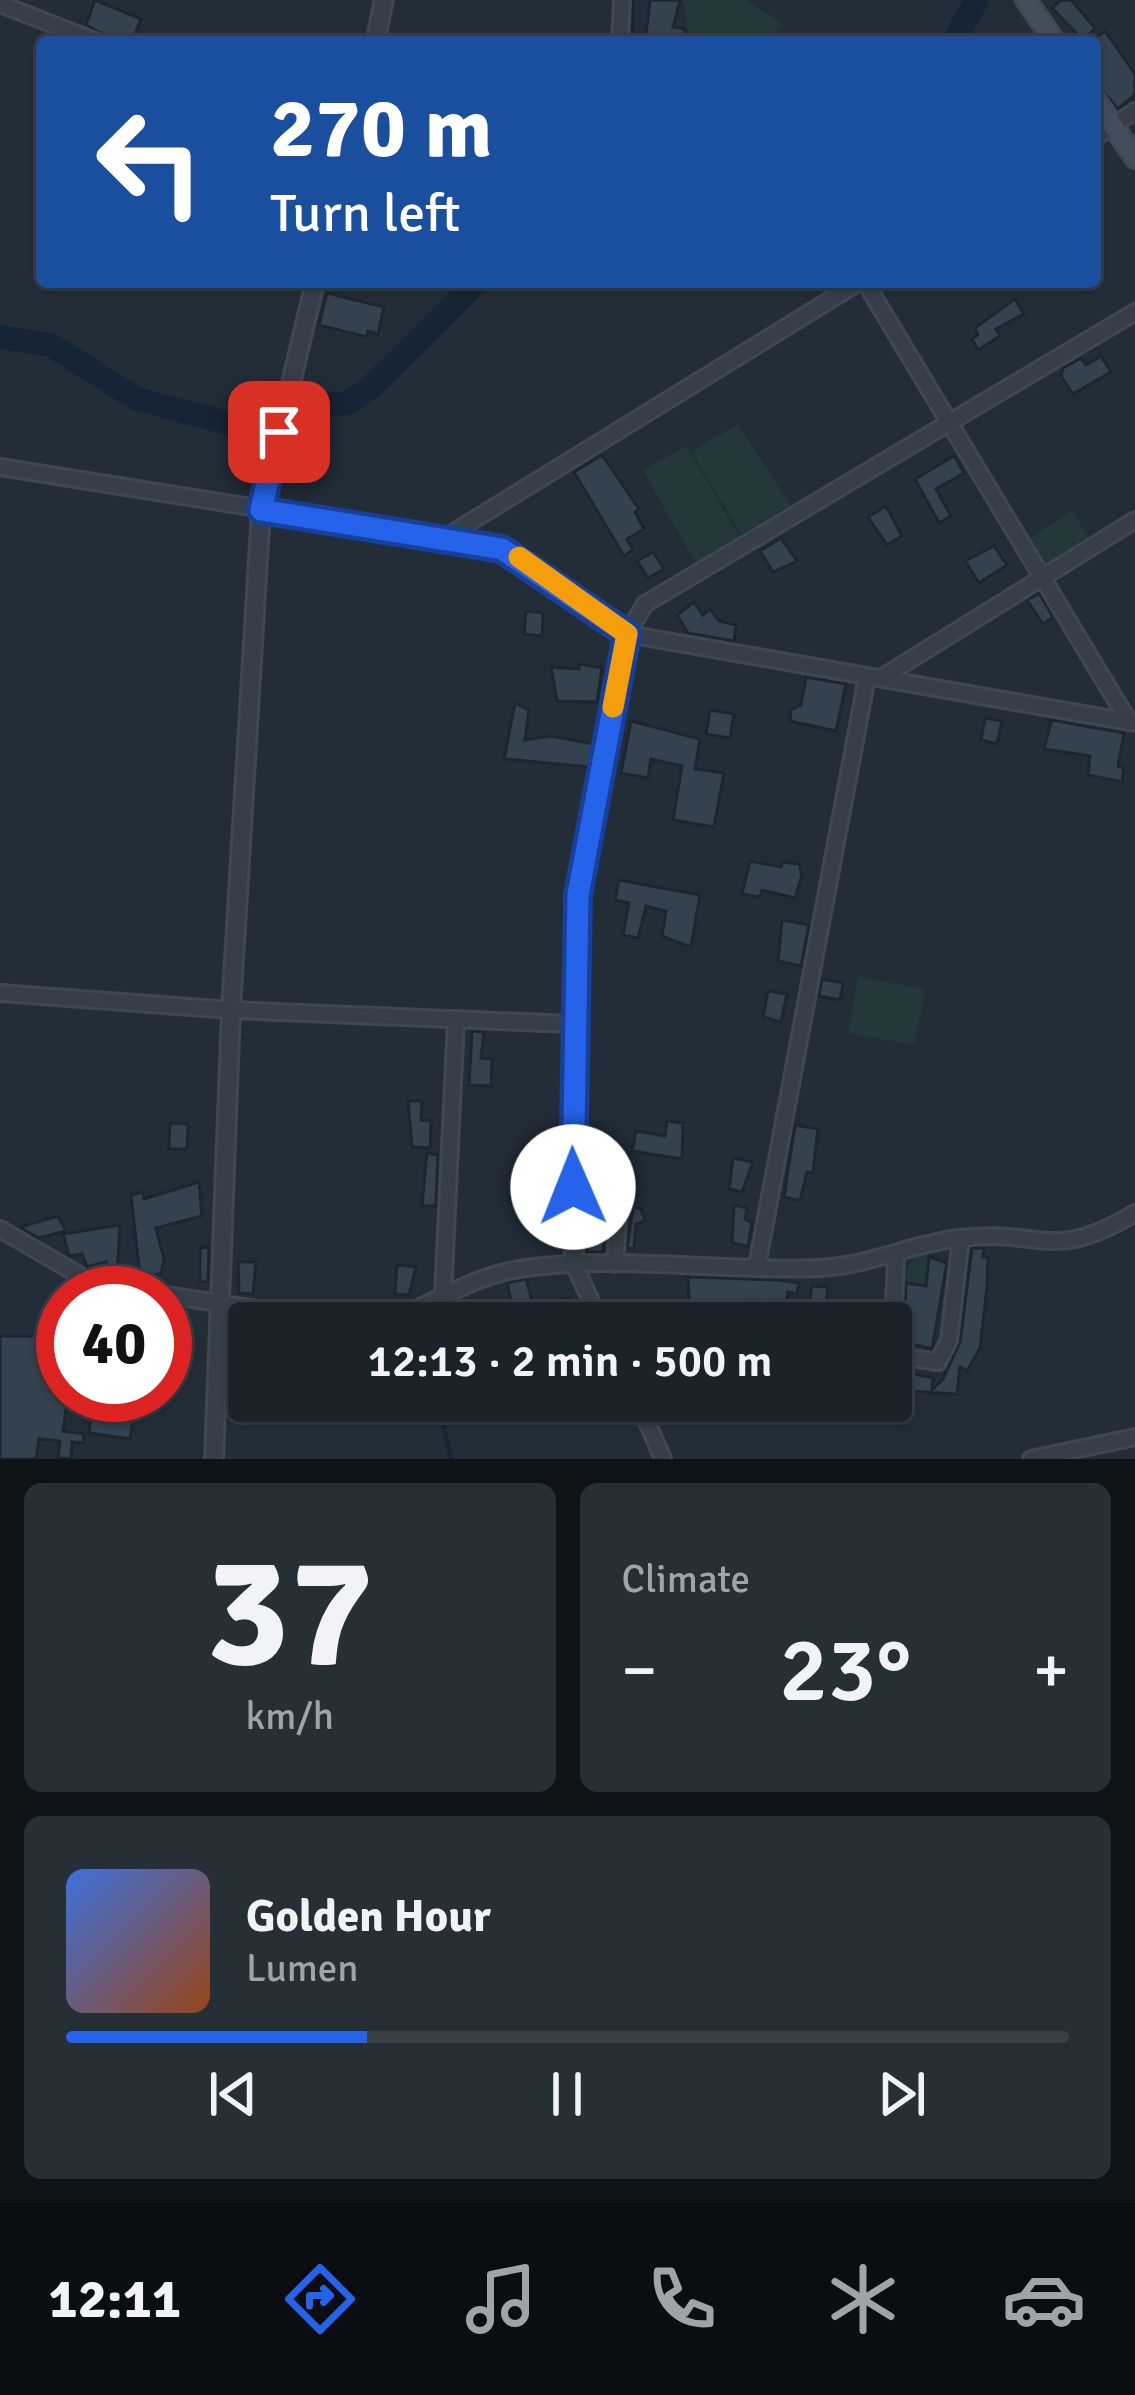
<!DOCTYPE html>
<meta charset="utf-8">
<style>
:root{--surface:#1a222a;--page:#272f36;--text:#f1f3f6;--muted:#9fa4a8;--line:#383f47;--accent:#2563eb}
body{margin:0;font-family:Signika,sans-serif;background:var(--page);color:var(--text);height:100vh;display:flex;flex-direction:column;font-size:45px;white-space:nowrap}
*{box-sizing:border-box;margin:0}
p{font-size:39px;color:var(--muted)}
.icon{flex:none;width:66px;height:66px;fill:none;stroke:currentColor;stroke-width:2;stroke-linecap:round;stroke-linejoin:round}
.map{position:relative;height:1459px;overflow:hidden}
.details{display:flex;flex-direction:column;gap:24px;padding:24px;background:#0e1317;flex:1}
.details>*{flex:none}
.top-card{position:absolute;left:36px;top:36px;width:1065px;height:252px;border-radius:12px;box-shadow:0 3px 9px #0004,0 0 0 3px var(--line);background:#1a4fa0;color:#fff;overflow:hidden}
.speed{position:absolute;left:36px;top:1266px;display:flex;gap:24px;font-size:60px;font-weight:700;text-align:center}
.speed>*{display:grid;place-content:center;width:156px;height:156px;border-radius:50%;background:var(--surface);box-shadow:0 3px 9px #0004,0 0 0 3px var(--line);line-height:1}
.speed .limit{border:18px solid #d22;background:#fff;color:#111}
.pin{position:absolute;display:grid;place-items:center;width:102px;height:102px;color:#fff;margin:-51px;border-radius:24px;box-shadow:0 6px 18px #0006}
.me{position:absolute;width:132px;margin:-66px;rotate:359deg;stroke-linejoin:round;filter:drop-shadow(0 0 9px #0008)}
.turn{display:flex;align-items:center;gap:42px;height:252px;padding:0 36px;font-size:54px}
.turn .icon{width:156px;height:156px;stroke-width:2.5}
.turn b{display:block;font-size:84px;line-height:102px}
.big{font-size:90px;font-weight:600;line-height:1.1}
.details .widget{flex:1;display:flex;flex-direction:column;justify-content:center;gap:18px;min-width:0;padding:0 42px;border-radius:18px;background:var(--page)}
.details .dial{align-items:center;gap:0}
.dial b{font-size:156px;line-height:1}
.song{display:flex;align-items:center;gap:36px}
.cover{width:144px;height:144px;border-radius:18px;background:linear-gradient(135deg,hsl(220 70% 55%),hsl(20 70% 35%))}
.played{height:12px;border-radius:6px;background:linear-gradient(90deg,var(--accent) 30%,var(--line) 30%)}
.keys{display:flex;justify-content:space-around;direction:ltr}
.heat{display:flex;justify-content:space-between;align-items:center;font-size:66px;direction:ltr}
.details .tiles{flex:1;display:grid;gap:24px;grid-template-columns:1fr 1fr}
.widget:last-child{grid-column:span 2}
.trip{position:absolute;left:228px;top:1302px;width:684px;height:120px;border-radius:12px;background:var(--surface);box-shadow:0 3px 9px #0004,0 0 0 3px var(--line);font-weight:600;line-height:120px;text-align:center}
.menu{display:flex;height:192px;justify-content:space-around;align-items:center;background:#0a0e11;color:var(--muted)}
.menu .icon{width:84px;height:84px}
.menu .selected{color:var(--accent)}
.menu b{font-size:54px;color:var(--text)}
.map>svg:first-child{display:block}
.green{fill:#243839}
.lines{fill:none;stroke-linecap:round;stroke-linejoin:round}
.stream{stroke:#162535;stroke-width:4.5}
.river{stroke:#162535;stroke-width:24}
.building{fill:#34414f;stroke:#1d262f;stroke-width:3}
.minor-casing{stroke:#3f4852;stroke-width:20}
.tertiary-casing{stroke:#3f4852;stroke-width:22}
.secondary-casing{stroke:#3f4852;stroke-width:24}
.minor{stroke:#363f49;stroke-width:14}
.tertiary{stroke:#363f49;stroke-width:16}
.secondary{stroke:#444e5b;stroke-width:18}
.route-casing{stroke:#184099;stroke-width:30}
.route{stroke:#2563eb;stroke-width:21}
.slow{stroke:#f59e0b;stroke-width:21}
</style>
<div class="map">
<svg width="1135" height="1459" viewBox="0 0 1135 1459">
<rect width="100%" height="100%" fill="#222d38"/>
<g class="green">
<path d="M683,0h62l39,24 -15,18h-78z"/>
<path d="M738,424l52,81 -49,29 -49,-82z"/>
<path d="M686,446l53,90 -43,27 -53,-92z"/>
<path d="M1072,511l19,30 -44,28 -7,-2 -14,-27z"/>
<path d="M858,977l67,12 -10,56 -67,-12z"/>
<path d="M929,1253l-5,32 -24,-4 15,-25z"/>
</g>
<g class="lines">
<g class="stream">
<path d="M632,42v-42"/>
<path d="M438,1401l13,58"/>
</g>
<g class="river">
<path d="M953,42l24,-42"/>
<path d="M0,337l51,8 86,54 94,25 29,-12 87,-9 22,-14 108,-107"/>
</g>
</g>
<g class="building">
<path d="M95,0l46,19 -9,23h-15l-31,-17z"/>
<path d="M650,0h30l-7,27 12,2 -2,13h-38z"/>
<path d="M1061,0h10l24,28 -12,12 -31,-32z"/>
<path d="M1105,31l30,43v21l-17,14 -23,-27v-44z"/>
<path d="M327,293l57,14 -6,27 -10,-3 -1,6 -48,-12z"/>
<path d="M1015,299l9,15 -28,15 4,7 -22,14 -6,-11 6,-4 -3,-7z"/>
<path d="M1101,356l10,16 -38,22 -12,-18 2,-8 18,-10 5,7z"/>
<path d="M602,455l37,54 -4,3 9,17 -17,10 6,11 -9,6 -50,-84z"/>
<path d="M954,456l10,17 -28,16 15,27 -12,7 -24,-44z"/>
<path d="M886,506l16,30 -15,9 -19,-28z"/>
<path d="M781,538l16,23 -24,11 -13,-21z"/>
<path d="M994,546l13,19 -28,18 -14,-22z"/>
<path d="M653,552l11,17 -16,9 -11,-17z"/>
<path d="M1039,593l14,24 -10,7 -16,-24z"/>
<path d="M694,602l9,13 7,-6 9,12 17,4 -2,16 -46,-8 -11,-18z"/>
<path d="M526,611l17,2 -1,23 -18,-2z"/>
<path d="M580,664l22,4 -5,34 -40,-1 -6,-34 28,2z"/>
<path d="M806,677l40,7 -10,47 -46,-10 1,-11 10,-5z"/>
<path d="M515,703l14,7 -4,30 26,-4 42,8 -3,23 -86,-8z"/>
<path d="M710,710l24,4 -4,24 -24,-4z"/>
<path d="M985,718l17,3 -5,23 -16,-4z"/>
<path d="M1046,719l78,14 -6,33 6,2 -2,14 -34,-7 2,-19 -46,-7 7,-27z"/>
<path d="M631,721l69,18 -5,30 29,4 -10,54 -41,-7 9,-54 -31,-7 -3,19 -27,-5z"/>
<path d="M750,861l31,6 1,-5 17,2 3,11 -7,23 -33,-8 -2,7 -18,-3z"/>
<path d="M619,880l81,15 -9,52 -29,-11 4,-25 -20,-5 -8,32 -15,-3 6,-32 -14,-3z"/>
<path d="M782,920l27,5 -8,41 -23,-5z"/>
<path d="M822,979l21,4 -3,17 -21,-4z"/>
<path d="M768,991l19,3 -6,28 -18,-5z"/>
<path d="M472,1031l12,1 -3,26 11,1 -1,27 -22,-1z"/>
<path d="M408,1101h14l-1,19h10l-1,28 -18,-1z"/>
<path d="M667,1121l16,2 -1,36 -50,-8 4,-20 29,5z"/>
<path d="M170,1123l18,1 -1,25h-18z"/>
<path d="M795,1125l23,4 -5,44 -6,-1 -7,29 -16,-4z"/>
<path d="M427,1153l11,2 -2,51h-14z"/>
<path d="M733,1158l20,4 -11,30 -13,-3z"/>
<path d="M586,1164l33,6 -10,17 -6,65h-16z"/>
<path d="M199,1182l3,34 -46,12 8,31 -3,15 -21,2 -9,-81 12,-3 1,7z"/>
<path d="M734,1205l13,3 -2,11 7,4 -4,23 -16,-3z"/>
<path d="M633,1207l8,2 4,12 -9,3 -2,24h-7z"/>
<path d="M58,1216l8,15 -28,7 -18,-11z"/>
<path d="M120,1225l-3,52 -9,-1 -2,-14 -19,5 -5,-13 -13,2 -6,-22z"/>
<path d="M209,1247l-1,35h-8v-34z"/>
<path d="M972,1248h12l-1,9h5l-1,30 -7,61 -13,23 -7,-4 -3,27 -66,-4v-21l42,9 -1,12 11,-11 17,-37z"/>
<path d="M929,1257l18,6 -15,86 -28,-7 2,-59 20,3z"/>
<path d="M238,1262h18l-3,32 -14,-1z"/>
<path d="M397,1265l19,2 -7,28 -14,-1z"/>
<path d="M688,1277l90,3 21,3 -2,11 -9,-2 -1,8 -98,1z"/>
<path d="M526,1279l8,28 35,-9 10,25h-25l-2,-8 -24,8h-52l-1,-15 37,-3 -5,-22z"/>
<path d="M812,1286l16,1 -2,20 -17,-1z"/>
<path d="M56,1297l7,1v97h5l-5,36 21,3 -1,9 -11,-1 -1,17 -13,-1 2,-17 -21,-2 -3,20h-36v-123h51z"/>
<path d="M94,1395h42l-6,44 -41,-6z"/>
</g>
<g class="lines">
<g class="minor-casing">
<g id="minor">
<path d="M0,4l98,38"/>
<path d="M620,42l2,-42"/>
<path d="M1095,138l40,-27"/>
<path d="M865,282l264,440"/>
<path d="M0,467l483,77 38,14 106,76 508,89"/>
<path d="M446,537l413,-255"/>
<path d="M881,678l254,-158"/>
<path d="M0,993l231,17 341,14 6,-130 49,-260 18,-30 490,-292"/>
<path d="M0,1229l98,57 55,7"/>
<path d="M896,1255l-4,100 46,7 11,-22 12,-102"/>
<path d="M574,1264l27,59"/>
<path d="M615,1264l5,-76"/>
<path d="M757,1266l110,-589"/>
<path d="M165,1295l185,28"/>
<path d="M443,1296l13,-277"/>
<path d="M382,1323c49,-17 92,-49 144,-55 97,-13 195,4 292,0 49,-1 94,-25 142,-30 82,-10 90,26 175,-25"/>
<path d="M638,1401l25,58"/>
<path d="M1031,1459l104,-22"/>
</g>
</g>
<g class="tertiary-casing">
<g id="tertiary">
<path d="M375,42l9,-42"/>
<path d="M572,1024l2,240"/>
<path d="M214,1459l17,-449 30,-500 54,-228"/>
</g>
</g>
<g class="secondary-casing">
<g id="secondary">
<path d="M1026,0l29,42"/>
<path d="M1095,99l40,59"/>
</g>
</g>
<use href="#minor" class="minor"/>
<use href="#tertiary" class="tertiary"/>
<use href="#secondary" class="secondary"/>
</g>
<g class="lines">
<g class="route-casing">
<path id="route" d="M279,432l-18,78 241,39 125,85 -49,261 -5,292"/>
</g>
<use href="#route" class="route"/>
<path class="slow" d="M519,557l108,77 -14,73"/>
</g>
</svg>
<div class="speed"><div class="limit">40</div></div>
<div class="pin" style="left:279px;top:432px;background:#d93025"><svg class="icon" aria-label="arrive" viewBox="0 0 24 24"><path d="M6 21V4h12l-3 4 3 4H6"/></svg></div>
<svg class="me" style="left:573px;top:1187px" viewBox="-20 -20 40 40"><circle r="19" fill="#fff"/><path d="M0-13L10 11 0 6-10 11z" fill="#2563eb"/></svg>
<div class="trip">12:13 · 2 min · 500 m</div>
<div class="top-card">
<div class="turn"><svg class="icon" aria-label="left" viewBox="0 0 24 24"><path d="M17 20v-9H6M10 6l-5 5 5 5"/></svg><div><b>270 m</b>Turn left</div></div>
</div>
</div>
<section class="details">
<div class="tiles">
<div class="widget dial"><b>37</b><p>km/h</p></div>
<div class="widget"><p>Climate</p>
<div class="heat"><a>−</a><b class="big">23°</b><a>+</a></div>
</div>
<div class="widget">
<div class="song"><i class="cover"></i><div><b>Golden Hour</b><p>Lumen</p></div></div>
<div class="played"></div>
<div class="keys"><svg class="icon" aria-label="previous" viewBox="0 0 24 24"><path d="M18 5L8 12l10 7zM5 5v14"/></svg><svg class="icon" aria-label="pause" viewBox="0 0 24 24"><path d="M8 5v14M16 5v14"/></svg><svg class="icon" aria-label="next" viewBox="0 0 24 24"><path d="M6 5l10 7-10 7zM19 5v14"/></svg></div>
</div>
</div>
</section>
<nav class="menu">
<b>12:11</b>
<svg class="icon selected" aria-label="directions" viewBox="0 0 24 24"><path d="M12 3l9 9-9 9-9-9zM9 14v-3h6M13 9l2 2-2 2"/></svg>
<svg class="icon" aria-label="music" viewBox="0 0 24 24"><path d="M9 18V5l10-2v13"/><circle cx="6" cy="18" r="3"/><circle cx="16" cy="16" r="3"/></svg>
<svg class="icon" aria-label="phone" viewBox="0 0 24 24"><path d="M5 4h4l2 5-3 2q2 4 5 5l2-3 5 2v4C11 20 4 13 5 4z"/></svg>
<svg class="icon" aria-label="climate" viewBox="0 0 24 24"><path d="M12 3v18M4 7l16 10M4 17L20 7"/></svg>
<svg class="icon" aria-label="car" viewBox="0 0 24 24"><path d="M5 17H2v-5l4-1 3-4h7l3 4 3 1v5h-3M9 17h6M6 11h13"/><circle cx="7" cy="17" r="2"/><circle cx="17" cy="17" r="2"/></svg>
</nav>
